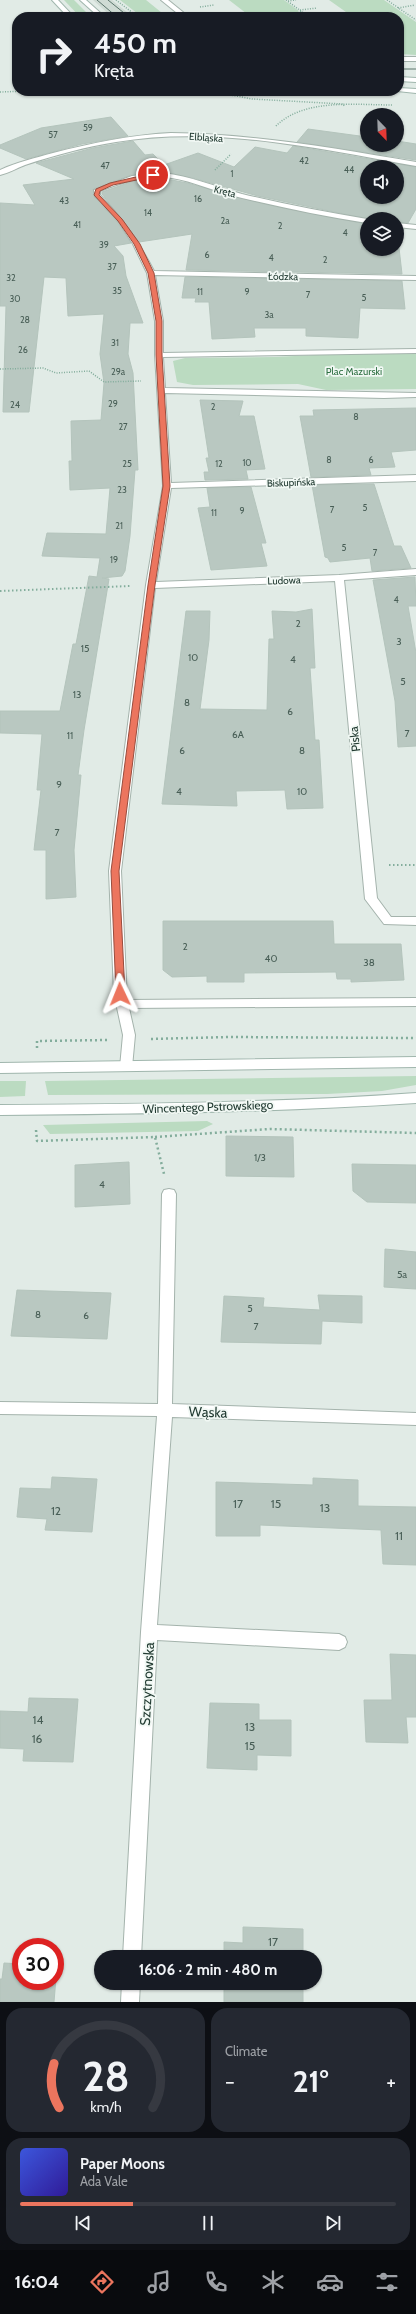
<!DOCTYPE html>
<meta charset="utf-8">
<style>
:root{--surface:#171b24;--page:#242831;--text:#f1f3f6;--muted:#9ea1a6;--line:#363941;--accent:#ec755e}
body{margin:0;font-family:Cabin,sans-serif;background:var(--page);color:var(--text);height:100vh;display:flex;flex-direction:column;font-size:15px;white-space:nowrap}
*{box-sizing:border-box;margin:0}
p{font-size:13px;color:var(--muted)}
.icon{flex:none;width:22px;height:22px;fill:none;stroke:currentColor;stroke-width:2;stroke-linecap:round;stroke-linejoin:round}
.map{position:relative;height:2002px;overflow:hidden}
.sheet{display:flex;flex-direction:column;gap:6px;padding:6px;background:#0d0f14;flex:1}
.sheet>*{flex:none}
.top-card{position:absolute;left:12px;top:12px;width:392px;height:84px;border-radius:16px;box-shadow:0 1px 3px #0004;background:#171b24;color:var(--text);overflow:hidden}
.needle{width:26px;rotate:157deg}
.fabs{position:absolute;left:360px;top:108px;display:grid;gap:8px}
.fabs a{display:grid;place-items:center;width:44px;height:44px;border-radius:50%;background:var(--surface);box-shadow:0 1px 3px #0004;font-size:20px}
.speed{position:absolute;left:12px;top:1938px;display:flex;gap:8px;font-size:20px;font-weight:700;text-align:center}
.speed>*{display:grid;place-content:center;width:52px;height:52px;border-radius:50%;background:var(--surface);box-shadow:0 1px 3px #0004;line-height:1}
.speed .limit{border:6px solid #d22;background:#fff;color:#111}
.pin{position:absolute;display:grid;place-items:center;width:34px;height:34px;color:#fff;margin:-17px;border:2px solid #fff;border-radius:50%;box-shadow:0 1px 4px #0007}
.me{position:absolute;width:44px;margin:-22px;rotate:358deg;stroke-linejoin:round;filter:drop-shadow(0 0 3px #0008)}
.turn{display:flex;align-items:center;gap:14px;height:84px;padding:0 16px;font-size:18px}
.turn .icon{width:52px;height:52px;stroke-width:2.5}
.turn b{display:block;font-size:28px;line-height:34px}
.big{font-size:30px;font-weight:700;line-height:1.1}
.sheet .card{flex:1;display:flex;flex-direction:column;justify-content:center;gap:6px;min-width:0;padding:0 14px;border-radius:16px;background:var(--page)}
.sheet .dial{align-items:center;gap:0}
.dial svg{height:104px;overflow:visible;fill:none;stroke:var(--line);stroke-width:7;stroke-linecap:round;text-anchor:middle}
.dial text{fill:var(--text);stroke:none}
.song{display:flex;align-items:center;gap:12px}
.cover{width:48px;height:48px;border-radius:6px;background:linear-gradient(135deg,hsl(230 70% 55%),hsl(250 70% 35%))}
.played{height:4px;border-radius:2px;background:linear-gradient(90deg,var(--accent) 30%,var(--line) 30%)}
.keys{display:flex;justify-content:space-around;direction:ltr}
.heat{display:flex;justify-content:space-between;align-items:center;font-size:22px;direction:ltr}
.sheet .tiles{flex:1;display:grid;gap:6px;grid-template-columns:1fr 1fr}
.card:last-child{grid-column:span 2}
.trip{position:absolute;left:94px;top:1950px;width:228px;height:40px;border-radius:20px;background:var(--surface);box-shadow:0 1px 3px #0004;font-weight:700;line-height:40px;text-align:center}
.tab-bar{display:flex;height:64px;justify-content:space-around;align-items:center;background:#090b0e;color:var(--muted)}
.tab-bar .icon{width:28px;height:28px}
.tab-bar .selected{color:var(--accent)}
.tab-bar b{font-size:18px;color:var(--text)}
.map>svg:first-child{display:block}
.built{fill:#cfdbd4}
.green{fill:#bbdbc1}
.building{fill:#b9c8c1;stroke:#b4c4bc;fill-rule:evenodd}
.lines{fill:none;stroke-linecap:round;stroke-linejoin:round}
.service-casing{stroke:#a4b3ac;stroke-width:2}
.minor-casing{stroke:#a4b3ac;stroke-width:2}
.secondary-casing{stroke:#a0b6ad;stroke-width:2}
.path-far2{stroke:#83ad9c;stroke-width:1.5;stroke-dasharray:1 1.5;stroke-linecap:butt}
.path-far1{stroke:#83ad9c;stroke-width:2;stroke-dasharray:1.5 2.5;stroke-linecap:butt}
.path{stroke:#83ad9c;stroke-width:2.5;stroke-dasharray:2 3;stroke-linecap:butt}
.service{fill:#fff;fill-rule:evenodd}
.minor{fill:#fff;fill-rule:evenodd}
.secondary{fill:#fff;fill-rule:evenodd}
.tram{stroke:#5c766d;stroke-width:1}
.route{fill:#ec755e;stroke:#994c3d}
.labels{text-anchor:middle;stroke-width:3.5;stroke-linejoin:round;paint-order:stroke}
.far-number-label{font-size:9px;fill:#485e56}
.far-street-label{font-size:10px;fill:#223b32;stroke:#f1f8f4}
.far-park-label{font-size:10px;fill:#2e7042;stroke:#f1f8f4}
.number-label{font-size:10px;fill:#485e56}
.street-label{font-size:12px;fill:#223b32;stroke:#f1f8f4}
.near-number-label{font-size:12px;fill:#485e56}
.near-street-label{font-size:14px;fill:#223b32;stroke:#f1f8f4}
</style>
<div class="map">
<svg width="416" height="2002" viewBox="0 0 416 2002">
<rect width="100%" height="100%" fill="#e1ebe6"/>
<path class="built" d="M93,0h19l21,17h-21z"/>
<g class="green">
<path d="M64,0h10l17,17h-11z"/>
<path d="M120,0h26l21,17h-25z"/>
<path d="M229,0h55l15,11 -6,6h-42z"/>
<path d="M329,0h55l32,22v33l-17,-1v-37h-46z"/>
<path d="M354,353l62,1v35l-90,1 -28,-6 -105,1 -16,-3 -4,-21 12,-3 90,-1z"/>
<path d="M416,1076v9l-34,6 -55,3 -279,1 -3,-14z"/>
<path d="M0,1081h26l-1,15 -25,1z"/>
<path d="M207,1121l6,3 -15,7 -148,3 -7,-9z"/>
</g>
<g class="building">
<path d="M111,117l17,19 -46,8 -56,15 -26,-11v-3l41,-17z"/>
<path d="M308,129l59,8v8h30v-4l19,3v16l-119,-18z"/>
<path d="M133,141l12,14 8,-1 11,11 34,-12 36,14 21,-20 32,6 6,-7 123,21v42l-8,14 -11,-1v-3h-29l-110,-23 -65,-18 -30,-6 -32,3 -38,14 1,8 23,25 14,21 -17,3 9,10 3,20 17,47h-13l-2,31 5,19 5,97h-3l-5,66 -5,35 -3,5 -20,2 7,1 -25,151 -6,45h3l-7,75 2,47 -30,2v-49h-12l7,-60h-4l5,-56 -42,-1v-22h60l13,-67h3l13,-68 8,1 3,-19 -58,-2 5,-23 59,1 4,-46 -40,2 -1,-29h3l-1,-40 30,-1 3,-37 -4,-29 4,-40 -36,2 -2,-38 -22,-1 -15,135h-26l3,-106h-6v-103l35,2 -12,-20 51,-6 -38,-16 57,-15zM367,167h30v30h-30z"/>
<path d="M162,178l25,5 77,21 103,20v25h30v-20h7l-6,10 4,35 -216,-4 6,-36 -53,8 -37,-48v-2l29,-10z"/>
<path d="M185,277l217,4 3,28 -45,-1 -2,30 -52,-2v-8h-52l1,9 -43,2 -3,-37h-14l1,-4h-14z"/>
<path d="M200,400l43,1 -4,15h15l11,53 -19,1 2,9 -43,1 -1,-8h5l-3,-14h3z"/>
<path d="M416,408v42l-25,2 4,15 -26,1 2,7 -60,2 -11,-61h14l-1,-6z"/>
<path d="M374,484l20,62h7l10,22 -39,3 -2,-13 -40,4 -2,-4 -3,-1 -13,-72z"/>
<path d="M251,487l15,56h-5l6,23 -56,4 -13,-62 12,-1 -3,-19z"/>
<path d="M415,577l1,29h-8l8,47v93l-18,1 -3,-46 -22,-121z"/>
<path d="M312,609l3,59h-5l5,72h4l4,68 -36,1 -2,-19 -49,1 1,15 -75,-2 24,-193h24l-1,29 -9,69 67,1 2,-71h5l-2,-28 24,1z"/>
<path d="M163,921h170l1,23h67l3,36 -53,2v-3h-14l-1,-7 -92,1v9h-37v-6l-35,1 -9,-7z"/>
<path d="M226,1136l67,1 1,40 -68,-1z"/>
<path d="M129,1162l1,42 -55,3v-42z"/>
<path d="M352,1164l64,1v38l-49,-1 -14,-11z"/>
<path d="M385,1249l31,3v37l-32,-2z"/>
<path d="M17,1290l94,3 -4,46 -96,-3z"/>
<path d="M318,1295l44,1v27l-40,-2 -1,23 -100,-2 3,-46 40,2 -1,9 57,3z"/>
<path d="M52,1477l45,2 -5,53 -47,-2 2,-11 -30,-2 3,-29 31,1z"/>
<path d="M313,1478l45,2v26l58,1v58l-33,-1 -2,-34 -121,-5v11h-44v-54l97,3z"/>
<path d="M390,1654l26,1v62h-10l2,26 -42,-1 -2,-42h28z"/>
<path d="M29,1698l49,1 -5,63 -50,-1 1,-12 -24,-1v-37l28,1z"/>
<path d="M210,1703l49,1v16h32v36l-34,-1v15l-50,-2z"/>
<path d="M243,1927l60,2v28h-79v-15l19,1z"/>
<path d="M4,1963l17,1v17h34v-16l2,1 -3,36h-54v-23h2z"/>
<rect x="224" y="1983" width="79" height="19"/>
</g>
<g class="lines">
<g class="service-casing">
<g id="service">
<path d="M161,0h7l21,17h-7z"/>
<rect x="399" y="57" width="17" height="4"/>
</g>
</g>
<g class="minor-casing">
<g id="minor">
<path d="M171,133c83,1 163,15 245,29v4c-97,-17 -201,-41 -300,-24 -31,5 -61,13 -91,23 -8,3 -16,8 -25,10v-5c17,-8 35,-12 53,-17 39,-10 77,-18 118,-20z"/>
<path d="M163,173c27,3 53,14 79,21 41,10 83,18 125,25v4c-46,-7 -92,-17 -137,-28 -22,-6 -45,-17 -68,-18 -21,-1 -42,6 -62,14v4c22,23 39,47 54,76l262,5v4l-261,-5 8,46v32l253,-4v4l-253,4 2,31 251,5v4l-32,1 -219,-5 6,90 245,-8v6l-245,7 -15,94 183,-7 77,-6v6l-72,5 33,318 14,19h25v8l-32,-1 -19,-25 -30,-318 -180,7 -34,283 6,129 289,-2v8l-287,2 6,27 -3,32 -2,3h-8l-2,-3 3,-32 -9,-41 -5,-123 37,-286 17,-99 -8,-131v-34l-8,-48 -14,-29 -15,-23 -23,-25 -1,-6 38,-14z"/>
<path d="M397,223l19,2v4l-19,-2z"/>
<path d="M169,1189l5,1 2,4 -4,210 244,9v12l-244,-8 -15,208 182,9 6,3 2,5 -2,5 -6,3 -182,-10 -16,317h-18l18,-325 16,-216 -157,-2v-12l158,2 4,-210 2,-4z"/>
<path d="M122,1983h18l-1,19h-18z"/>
</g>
</g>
<g class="secondary-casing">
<g id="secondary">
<path d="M52,0h6l16,17h-6z"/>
<path d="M80,0h6l19,17h-6z"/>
<path d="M399,77l17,1v4l-17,-1z"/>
<path d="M399,88l17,1v4l-19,-2h2z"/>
<path d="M416,1057v10l-416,6v-10z"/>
<path d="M416,1093v10c-139,9 -277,11 -416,12v-10c139,-1 277,-2 416,-12z"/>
</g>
</g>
<g class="path-far2">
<path d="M116,0l22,17"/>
<path d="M286,0l23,17"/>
<path d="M387,0l29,20"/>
<path d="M288,1l8,-1"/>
<path d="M200,7l14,-2"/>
<path d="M398,8l17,-3"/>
<path d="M300,10l17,-2"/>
<path d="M207,17l18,-3"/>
<path d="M295,17l6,-6"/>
<path d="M326,17h3"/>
<path d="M210,91l42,8 91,5 2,3"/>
<path d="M0,92l28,-1"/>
<path d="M276,126c28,-28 80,-21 116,-21"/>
<path d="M215,170l16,-16"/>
<path d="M0,369l43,-1 13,5 33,-2 15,11 37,-1"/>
</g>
<g class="path-far1">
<path d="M0,591l131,-5"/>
<path d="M389,865h27"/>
</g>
<g class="path">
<path d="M151,1039l77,-2 188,1"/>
<path d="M37,1048v-7l71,-1"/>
<path d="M36,1130l1,11 118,-4 9,37"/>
<path d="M155,1137l115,-8 146,4"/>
</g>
<use href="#service" class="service"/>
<use href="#minor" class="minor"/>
<use href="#secondary" class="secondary"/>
<g class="tram">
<path d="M97,0l20,17"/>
<path d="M108,0l21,17"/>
<path d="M399,69h17"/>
</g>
</g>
<path class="route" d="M153,173l2,3 -42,9 -13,6 -1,4 23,24 18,25 14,29 8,48v34l8,131 -15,99 -36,286 6,123 -5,3 -4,-3 -5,-123 37,-286 15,-99 -7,-131v-34l-8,-48 -14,-29 -16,-23 -24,-26 2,-6 14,-6z"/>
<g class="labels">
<g class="far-number-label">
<text x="88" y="131">59</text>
<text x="53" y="138">57</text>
<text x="304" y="164">42</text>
<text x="105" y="169">47</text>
<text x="349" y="173">44</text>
<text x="232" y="177">1</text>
<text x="198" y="202">16</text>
<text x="64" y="204">43</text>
<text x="148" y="216">14</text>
<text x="225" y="224">2a</text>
<text x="77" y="228">41</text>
<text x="280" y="229">2</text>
<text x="345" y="236">4</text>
<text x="104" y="248">39</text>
<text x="207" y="258">6</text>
<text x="271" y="261">4</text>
<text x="325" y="263">2</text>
<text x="112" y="270">37</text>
<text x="11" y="281">32</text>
<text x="117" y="294">35</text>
<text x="200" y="295">11</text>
<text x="247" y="295">9</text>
<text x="308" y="298">7</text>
<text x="364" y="301">5</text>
<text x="15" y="302">30</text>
<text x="269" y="318">3a</text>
<text x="25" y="323">28</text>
<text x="115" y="346">31</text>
<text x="23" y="353">26</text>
<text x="118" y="375">29a</text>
<text x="113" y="407">29</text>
<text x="15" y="408">24</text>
<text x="213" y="410">2</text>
<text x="356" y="420">8</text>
<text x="123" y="430">27</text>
<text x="329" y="463">8</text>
<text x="371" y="463">6</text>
<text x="247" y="466">10</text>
<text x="127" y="467">25</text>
<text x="219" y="467">12</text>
<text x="122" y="493">23</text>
<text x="365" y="511">5</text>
<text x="332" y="513">7</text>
<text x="242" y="514">9</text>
<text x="214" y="516">11</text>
<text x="119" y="529">21</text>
<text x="344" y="551">5</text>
<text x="375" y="556">7</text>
<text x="114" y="563">19</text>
<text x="396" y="603">4</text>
</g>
<g class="far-street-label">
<text transform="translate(206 137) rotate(4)" y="4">Elbląska</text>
<text transform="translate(225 191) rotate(15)" y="4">Kręta</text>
<text transform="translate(283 276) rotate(1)" y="4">Łódzka</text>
<text transform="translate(291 482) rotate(-2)" y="4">Biskupińska</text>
<text transform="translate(284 580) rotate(-2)" y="4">Ludowa</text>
</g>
<g class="far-park-label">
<text x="354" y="375">Plac Mazurski</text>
</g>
<g class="number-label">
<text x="298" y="627">2</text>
<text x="399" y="645">3</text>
<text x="85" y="652">15</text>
<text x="193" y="661">10</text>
<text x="293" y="663">4</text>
<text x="403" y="685">5</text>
<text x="77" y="698">13</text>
<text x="187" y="706">8</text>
<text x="290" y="715">6</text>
<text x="407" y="737">7</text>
<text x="238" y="738">6A</text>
<text x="70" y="739">11</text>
<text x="182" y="754">6</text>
<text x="302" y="754">8</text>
<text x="59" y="788">9</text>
<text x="179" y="795">4</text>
<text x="302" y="795">10</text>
<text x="57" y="836">7</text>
<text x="185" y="950">2</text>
<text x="271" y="962">40</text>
<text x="369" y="966">38</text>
<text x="260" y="1161">1/3</text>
<text x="102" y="1188">4</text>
<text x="402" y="1278">5a</text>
<text x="250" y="1312">5</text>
<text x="38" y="1318">8</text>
<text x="86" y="1319">6</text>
<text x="256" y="1330">7</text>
</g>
<g class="street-label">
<text transform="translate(355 739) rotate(-96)" y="4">Piska</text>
<text transform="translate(208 1107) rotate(-2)" y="4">Wincentego Pstrowskiego</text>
</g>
<g class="near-number-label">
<text x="238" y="1508">17</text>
<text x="276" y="1508">15</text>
<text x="325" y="1512">13</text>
<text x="56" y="1515">12</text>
<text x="399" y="1540">11</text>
<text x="38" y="1724">14</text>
<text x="250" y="1731">13</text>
<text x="37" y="1743">16</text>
<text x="250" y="1750">15</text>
<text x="273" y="1946">17</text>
</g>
<g class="near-street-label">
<text transform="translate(208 1412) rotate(2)" y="5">Wąska</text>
<text transform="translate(147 1684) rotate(-87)" y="5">Szczytnowska</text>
</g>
</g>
</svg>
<div class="fabs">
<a><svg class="needle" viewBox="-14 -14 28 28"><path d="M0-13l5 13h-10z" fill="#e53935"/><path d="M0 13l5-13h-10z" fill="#9ea1a6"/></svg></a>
<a><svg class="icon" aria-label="sound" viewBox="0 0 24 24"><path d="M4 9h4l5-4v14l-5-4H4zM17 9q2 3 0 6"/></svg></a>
<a><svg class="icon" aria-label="layers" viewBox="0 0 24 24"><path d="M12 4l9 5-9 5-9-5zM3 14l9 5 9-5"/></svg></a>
</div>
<div class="speed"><div class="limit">30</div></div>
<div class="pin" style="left:153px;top:175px;background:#d93025"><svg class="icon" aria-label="arrive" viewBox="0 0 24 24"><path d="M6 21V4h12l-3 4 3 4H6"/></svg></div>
<svg class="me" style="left:120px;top:994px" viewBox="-20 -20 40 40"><path d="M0-17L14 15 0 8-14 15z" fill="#ec755e" stroke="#fff" stroke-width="4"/></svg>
<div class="trip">16:06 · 2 min · 480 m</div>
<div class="top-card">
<div class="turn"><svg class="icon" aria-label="right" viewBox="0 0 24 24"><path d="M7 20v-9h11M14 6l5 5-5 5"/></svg><div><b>450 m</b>Kręta</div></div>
</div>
</div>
<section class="sheet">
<div class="tiles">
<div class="card dial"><svg viewBox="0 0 100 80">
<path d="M14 69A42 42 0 1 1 86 69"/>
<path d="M14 69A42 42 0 0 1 10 35" stroke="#ec755e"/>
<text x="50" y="56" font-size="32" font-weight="700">28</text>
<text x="50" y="72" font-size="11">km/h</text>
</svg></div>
<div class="card"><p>Climate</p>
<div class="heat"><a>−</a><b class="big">21°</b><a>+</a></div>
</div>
<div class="card">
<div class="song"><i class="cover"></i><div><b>Paper Moons</b><p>Ada Vale</p></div></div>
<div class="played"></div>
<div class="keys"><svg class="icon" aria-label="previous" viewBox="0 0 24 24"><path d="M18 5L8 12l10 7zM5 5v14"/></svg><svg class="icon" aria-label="pause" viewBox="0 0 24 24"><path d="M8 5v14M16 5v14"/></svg><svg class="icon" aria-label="next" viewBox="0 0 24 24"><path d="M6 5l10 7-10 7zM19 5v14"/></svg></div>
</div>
</div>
</section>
<nav class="tab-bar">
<b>16:04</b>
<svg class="icon selected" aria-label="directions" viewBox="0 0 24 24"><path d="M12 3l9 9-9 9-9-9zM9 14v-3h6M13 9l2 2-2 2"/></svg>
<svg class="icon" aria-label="music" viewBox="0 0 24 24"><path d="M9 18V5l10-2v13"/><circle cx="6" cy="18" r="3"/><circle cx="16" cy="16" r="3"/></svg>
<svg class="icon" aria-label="phone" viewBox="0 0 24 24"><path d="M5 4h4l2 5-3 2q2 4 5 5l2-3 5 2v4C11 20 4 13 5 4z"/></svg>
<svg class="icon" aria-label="climate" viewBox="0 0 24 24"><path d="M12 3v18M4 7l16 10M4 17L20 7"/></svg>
<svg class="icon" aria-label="car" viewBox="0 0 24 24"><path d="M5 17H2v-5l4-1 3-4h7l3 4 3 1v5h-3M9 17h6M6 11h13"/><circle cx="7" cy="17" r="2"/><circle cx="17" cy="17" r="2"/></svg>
<svg class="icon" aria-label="filters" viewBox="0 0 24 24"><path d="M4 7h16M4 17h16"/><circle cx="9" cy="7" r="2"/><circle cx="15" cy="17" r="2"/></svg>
</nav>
